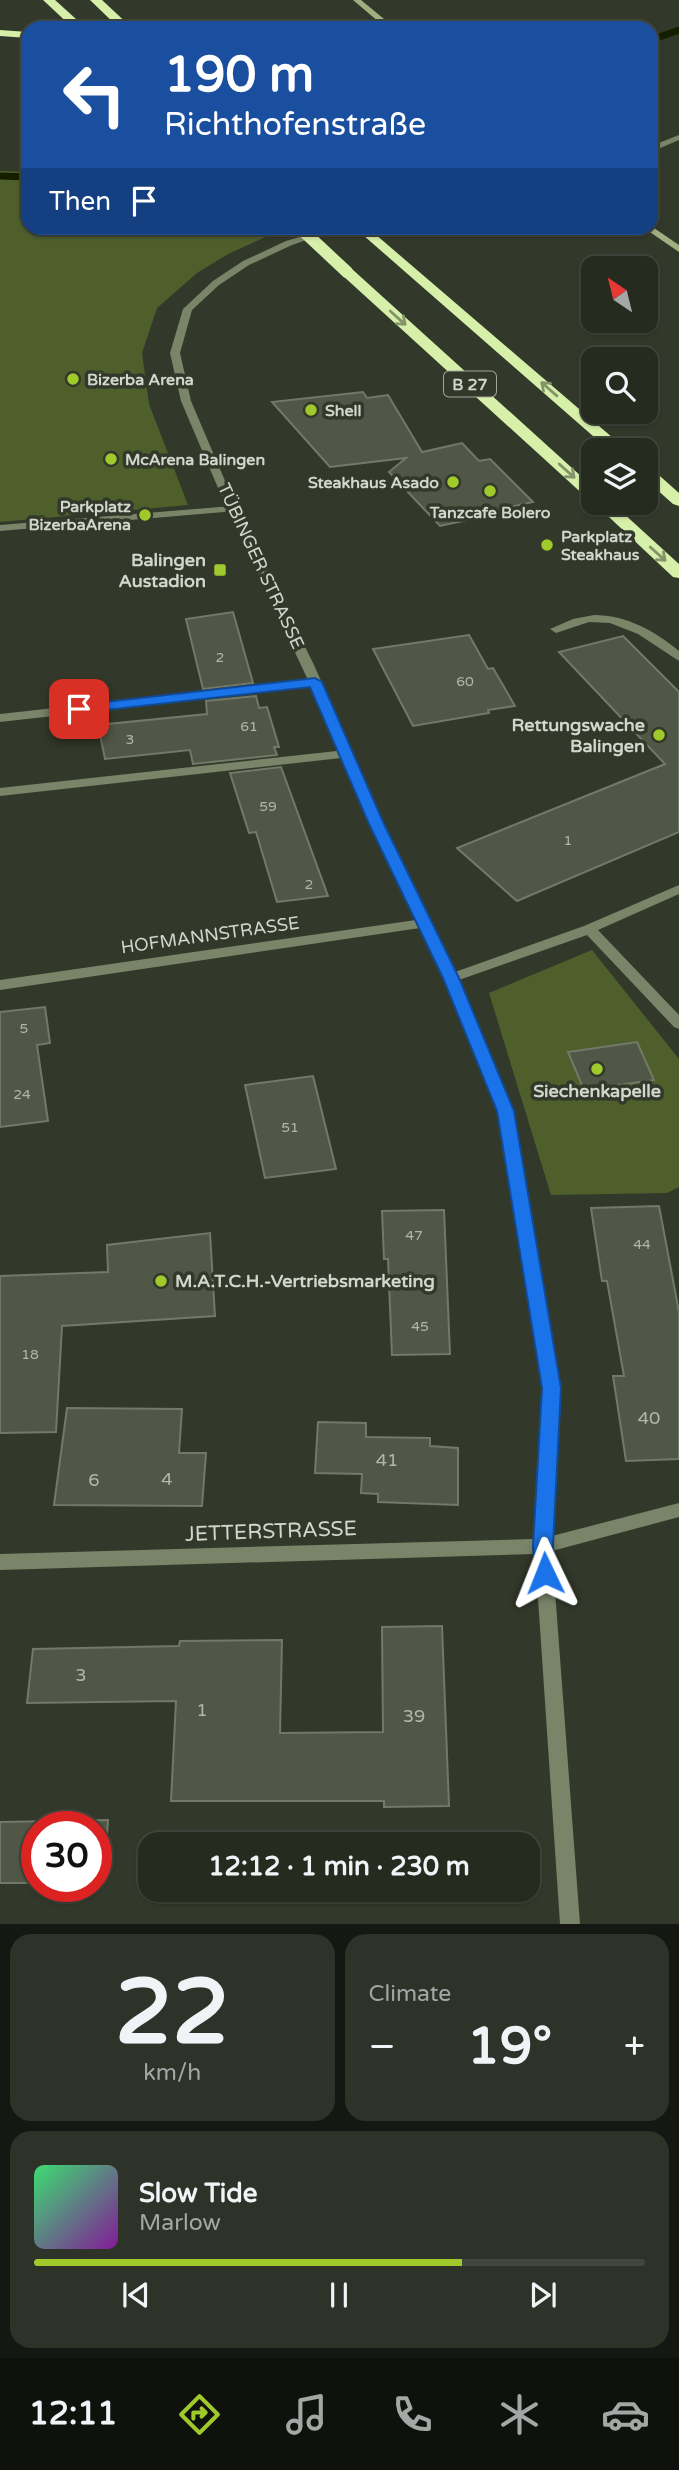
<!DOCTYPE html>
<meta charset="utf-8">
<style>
:root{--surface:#262b20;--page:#2e3329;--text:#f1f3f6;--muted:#a4a7a5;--line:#42473e;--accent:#a0ca2c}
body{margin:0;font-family:"Varela Round",sans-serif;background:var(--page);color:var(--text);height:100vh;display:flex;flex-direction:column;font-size:26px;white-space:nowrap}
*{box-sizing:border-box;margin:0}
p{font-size:23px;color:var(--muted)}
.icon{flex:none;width:38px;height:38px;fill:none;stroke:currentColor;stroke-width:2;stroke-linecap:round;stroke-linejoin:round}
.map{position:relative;height:1924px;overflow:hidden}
.details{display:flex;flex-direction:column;gap:10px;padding:10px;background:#151812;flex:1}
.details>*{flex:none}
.banner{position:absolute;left:21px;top:21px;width:637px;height:214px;border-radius:21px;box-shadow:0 2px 5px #0004,0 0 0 2px var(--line);background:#1a4fa0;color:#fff;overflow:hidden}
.needle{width:46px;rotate:325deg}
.fabs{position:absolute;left:581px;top:256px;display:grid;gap:14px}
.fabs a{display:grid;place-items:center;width:77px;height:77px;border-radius:14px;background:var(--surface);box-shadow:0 2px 5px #0004,0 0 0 2px var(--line);font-size:35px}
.speed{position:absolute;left:21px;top:1811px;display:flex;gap:14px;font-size:35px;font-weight:700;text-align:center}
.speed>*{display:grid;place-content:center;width:91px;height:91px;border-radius:50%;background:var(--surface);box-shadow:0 2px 5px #0004,0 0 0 2px var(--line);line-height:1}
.speed .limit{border:10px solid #d22;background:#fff;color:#111}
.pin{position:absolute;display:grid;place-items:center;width:60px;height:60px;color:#fff;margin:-30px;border-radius:14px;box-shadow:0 4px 10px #0006}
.me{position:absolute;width:77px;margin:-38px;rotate:358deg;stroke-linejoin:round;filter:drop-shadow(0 0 5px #0008)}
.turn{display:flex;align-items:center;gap:24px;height:147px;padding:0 28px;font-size:32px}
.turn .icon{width:91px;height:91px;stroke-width:2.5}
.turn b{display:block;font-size:49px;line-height:60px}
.then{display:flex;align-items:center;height:66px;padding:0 28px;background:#0003;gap:14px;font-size:26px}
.big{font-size:52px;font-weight:700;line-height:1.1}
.details .widget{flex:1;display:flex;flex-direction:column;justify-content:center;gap:10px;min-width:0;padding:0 24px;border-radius:21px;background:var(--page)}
.details .dial{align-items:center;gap:0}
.dial b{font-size:91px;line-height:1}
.song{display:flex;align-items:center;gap:21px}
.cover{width:84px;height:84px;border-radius:10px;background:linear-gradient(135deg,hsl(140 70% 55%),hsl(290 70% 35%))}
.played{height:7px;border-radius:4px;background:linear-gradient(90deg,var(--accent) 70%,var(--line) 70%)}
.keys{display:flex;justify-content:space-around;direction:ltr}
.heat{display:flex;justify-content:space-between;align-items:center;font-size:38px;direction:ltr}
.details .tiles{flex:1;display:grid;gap:10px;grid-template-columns:1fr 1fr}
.widget:last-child{grid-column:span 2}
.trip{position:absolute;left:138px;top:1832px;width:402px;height:70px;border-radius:21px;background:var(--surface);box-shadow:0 2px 5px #0004,0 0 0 2px var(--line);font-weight:700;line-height:70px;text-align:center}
.tab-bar{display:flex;height:112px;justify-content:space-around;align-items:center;background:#0f110d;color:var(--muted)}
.tab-bar .icon{width:49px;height:49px}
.tab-bar .current{color:var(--accent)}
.tab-bar b{font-size:32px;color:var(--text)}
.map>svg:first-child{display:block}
.green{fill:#4e5f2c}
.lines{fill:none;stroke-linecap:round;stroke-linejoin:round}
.stream{stroke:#151f00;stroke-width:7}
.building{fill:#515747;stroke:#727968;stroke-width:2}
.lane{fill:#798468;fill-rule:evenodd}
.street{fill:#798468;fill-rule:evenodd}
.secondary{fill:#9faf82;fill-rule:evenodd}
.highway{fill:#d6efa9;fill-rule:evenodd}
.highway-bridge{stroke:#d6efa9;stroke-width:12}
.oneway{stroke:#84946a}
.route{fill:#1a73e8;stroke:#114b97;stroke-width:2}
.poi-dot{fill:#a0ca2c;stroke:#33392a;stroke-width:2.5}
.labels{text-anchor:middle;stroke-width:7;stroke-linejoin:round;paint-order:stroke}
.number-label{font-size:14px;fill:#b2b6ab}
.far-poi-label{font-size:16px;font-weight:bold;fill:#d2d6cc;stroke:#33392a;text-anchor:start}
.shield{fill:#33392a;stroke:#a2a79b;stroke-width:2}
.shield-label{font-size:16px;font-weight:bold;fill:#d2d6cc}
.poi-label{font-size:18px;font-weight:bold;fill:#d2d6cc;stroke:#33392a;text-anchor:end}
.street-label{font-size:18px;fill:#d2d6cc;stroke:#33392a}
.near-number-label{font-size:18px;fill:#b2b6ab}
.near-street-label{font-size:21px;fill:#d2d6cc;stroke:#33392a}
</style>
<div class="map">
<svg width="679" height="1924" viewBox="0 0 679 1924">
<rect width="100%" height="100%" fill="#33392a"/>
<g class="green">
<path d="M0,171l28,1v56h234l8,7 -42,19 -31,19 -40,35 -15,45 7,51 39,101 -188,17z"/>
<path d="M592,950l87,109v128l-12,6 -116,2 -62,-202z"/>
</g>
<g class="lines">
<g class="stream">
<path d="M651,40l28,-10"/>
<path d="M0,176l28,1"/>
</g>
</g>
<g class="building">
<path d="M363,392l4,6 21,-3 34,57 40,-9 17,18 11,-2 43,43 -40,9 3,3 -56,12 -51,-54 17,-14 -76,9 -58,-65z"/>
<path d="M233,612l20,71 -50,6 -17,-70z"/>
<path d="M469,635l19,34 5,-1 22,38 -27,4 1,3 -76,13 -40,-77z"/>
<path d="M623,636l56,56v140l-162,69 -60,-53 208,-84 -106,-112z"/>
<path d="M256,696l3,12 8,-1 12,40h-5l3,8 -84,9 -3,-14 -85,9 -7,-34 109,-11 -1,-13z"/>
<path d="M281,767l47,129 -51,6 -21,-70 -7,1 -19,-60z"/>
<path d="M45,1007l5,36 -13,2 11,76 -48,6v-115z"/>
<path d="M637,1042l17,38 -70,10 -16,-38z"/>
<path d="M313,1076l23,93 -71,9 -20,-93z"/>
<path d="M659,1206l20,106v147l-53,2 -13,-85h11l-17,-95h-5l-11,-73z"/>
<path d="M444,1210l6,144 -58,1 -4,-96h-4l-2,-48z"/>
<path d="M210,1233l5,83 -153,10 -6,106 -56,1v-157l108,-4 -1,-27z"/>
<path d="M67,1408l115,1 -3,44h27l-4,53 -148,-1z"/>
<path d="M318,1422l48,1v14l64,1v8l28,2v57l-80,-3v-8l-17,-1 1,-19 -47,-1z"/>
<path d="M442,1626l7,180 -65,1v-6h-213l5,-100 -149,2 6,-54 146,-3 1,-5 102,-1 -2,93 103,-1 -1,-105z"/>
<path d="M108,1820l-4,62h-8v-55h-59v56h-37v-61z"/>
</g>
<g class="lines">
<g class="lane">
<path d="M232,506l5,3 -1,2 -236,20v-6z"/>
<path d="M594,615c32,0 61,16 85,36v10l-41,-27 -28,-11 -21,-1 -33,11 -6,-4 23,-10z"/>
<path d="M346,750l6,4 -2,3 -350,39v-8z"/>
</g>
<g class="street">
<path d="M679,135v5l-28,12v-6z"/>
<path d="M329,228h12l-49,17 -43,20 -30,20 -27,25 -12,43 11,48 46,108 77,156 70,160 71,147 129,-46 95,-41v9l-81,36 81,85v14l-5,-2 -87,-92 -128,45 54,131 46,277 -7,148 127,-33v14l-127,34 28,373h-20l-25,-370 -535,16v-16l534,-15 9,-151 -46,-277 -53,-133 -24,-50 -420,62v-10l416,-60 -46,-95 -59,-138 -311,35v-8l308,-34 -81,-171 -46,-108 -11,-48 13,-44 30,-28 30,-20 43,-20z"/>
</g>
<g class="secondary">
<path d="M353,0h8l34,28h-9z"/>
<path d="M651,226l28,19v7l-35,-24z"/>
</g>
<g class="highway">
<path d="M43,0h12l31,28h-13z"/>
<path d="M90,0h12l30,28h-13z"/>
<path d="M0,30l28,2v6l-28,-2z"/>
<path d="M355,228h13l259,222h-18z"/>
<path d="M347,268l5,1 241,218v13l-6,-2 -245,-223v-6z"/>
<path d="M646,467l6,2 27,24v13l-6,-2 -27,-24z"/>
<path d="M593,502h18l68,62v14l-6,-1z"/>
</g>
<path class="highway-bridge" d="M300,228l47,44"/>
</g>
<defs><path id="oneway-shaft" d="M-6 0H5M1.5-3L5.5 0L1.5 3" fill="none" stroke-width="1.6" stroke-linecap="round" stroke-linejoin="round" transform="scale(1.75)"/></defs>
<g class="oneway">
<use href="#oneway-shaft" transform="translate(398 318) rotate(42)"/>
<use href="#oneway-shaft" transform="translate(549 389) rotate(-139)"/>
<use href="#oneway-shaft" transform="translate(567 471) rotate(42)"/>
<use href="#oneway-shaft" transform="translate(658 554) rotate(42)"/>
</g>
<path class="route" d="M315,678l7,4 62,142 75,154 55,133 47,277 -8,158 2,27 -3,6 -7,2 -7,-2 -3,-6 -2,-27 9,-158 -45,-277 -54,-133 -74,-154 -59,-137 -231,26 -7,-4 7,-4z"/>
<g class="poi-dot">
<circle cx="73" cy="379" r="7"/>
<circle cx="311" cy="410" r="7"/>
<circle cx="111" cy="459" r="7"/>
<circle cx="453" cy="482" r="7"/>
<circle cx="490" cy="491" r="7"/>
<circle cx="145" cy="515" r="7"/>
<circle cx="547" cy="545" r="7"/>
<rect x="213" y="563" width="14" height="14" rx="3.5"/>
<circle cx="659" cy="735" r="7"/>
<circle cx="597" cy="1069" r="7"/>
<circle cx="161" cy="1281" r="7"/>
</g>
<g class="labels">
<g class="number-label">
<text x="220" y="662">2</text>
<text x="465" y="686">60</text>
<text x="249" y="731">61</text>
<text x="130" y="744">3</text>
<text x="268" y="811">59</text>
<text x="568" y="845">1</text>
<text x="309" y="889">2</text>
<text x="24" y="1033">5</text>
<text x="22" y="1099">24</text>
<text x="290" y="1132">51</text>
<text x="414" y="1240">47</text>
<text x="642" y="1249">44</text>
<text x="420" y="1331">45</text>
<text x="30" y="1359">18</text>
</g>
<g class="far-poi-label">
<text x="87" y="385">Bizerba Arena</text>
<text x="325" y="416">Shell</text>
<text x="125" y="465">McArena Balingen</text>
<text x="439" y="488" text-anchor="end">Steakhaus Asado</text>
<text x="131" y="512" text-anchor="end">Parkplatz<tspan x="131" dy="18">BizerbaArena</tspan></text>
<text x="490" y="518" text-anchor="middle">Tanzcafe Bolero</text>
<text x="561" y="542">Parkplatz<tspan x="561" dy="18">Steakhaus</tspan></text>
</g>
<rect class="shield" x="444" y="371.5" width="52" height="25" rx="5"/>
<g class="shield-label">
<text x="470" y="390">B 27</text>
</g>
<g class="poi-label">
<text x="206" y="566">Balingen<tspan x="206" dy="21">Austadion</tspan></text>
<text x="645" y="731">Rettungswache<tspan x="645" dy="21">Balingen</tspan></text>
<text x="597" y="1097" text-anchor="middle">Siechenkapelle</text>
<text x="175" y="1287" text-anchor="start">M.A.T.C.H.-Vertriebsmarketing</text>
</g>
<g class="street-label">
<text transform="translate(261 566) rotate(65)" y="6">TÜBINGER STRASSE</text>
<text transform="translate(210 935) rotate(-8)" y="6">HOFMANNSTRASSE</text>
</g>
<g class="near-number-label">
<text x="649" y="1424">40</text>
<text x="387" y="1466">41</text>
<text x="167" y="1485">4</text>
<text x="94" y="1486">6</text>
<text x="81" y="1681">3</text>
<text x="202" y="1716">1</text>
<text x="414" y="1722">39</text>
</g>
<g class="near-street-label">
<text transform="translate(271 1531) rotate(-2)" y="7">JETTERSTRASSE</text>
</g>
</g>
</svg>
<div class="fabs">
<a><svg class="needle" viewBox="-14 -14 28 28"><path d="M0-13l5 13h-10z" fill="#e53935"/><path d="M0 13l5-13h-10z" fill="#a4a7a5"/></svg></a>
<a><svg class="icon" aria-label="search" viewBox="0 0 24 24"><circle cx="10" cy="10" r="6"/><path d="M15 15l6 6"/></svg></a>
<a><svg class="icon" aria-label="layers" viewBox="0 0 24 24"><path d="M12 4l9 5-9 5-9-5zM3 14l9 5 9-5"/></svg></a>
</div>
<div class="speed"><div class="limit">30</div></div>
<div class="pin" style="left:79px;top:709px;background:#d93025"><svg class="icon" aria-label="arrive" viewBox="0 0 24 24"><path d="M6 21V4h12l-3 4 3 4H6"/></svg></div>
<svg class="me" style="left:545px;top:1573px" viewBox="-20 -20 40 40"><path d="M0-17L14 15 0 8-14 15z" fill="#1a73e8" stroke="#fff" stroke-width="4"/></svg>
<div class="trip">12:12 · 1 min · 230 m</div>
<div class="banner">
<div class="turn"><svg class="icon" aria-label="left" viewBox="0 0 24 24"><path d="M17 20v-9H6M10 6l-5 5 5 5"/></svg><div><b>190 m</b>Richthofenstraße</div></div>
<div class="then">Then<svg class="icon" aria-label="arrive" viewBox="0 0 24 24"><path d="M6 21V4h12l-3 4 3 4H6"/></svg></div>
</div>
</div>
<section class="details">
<div class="tiles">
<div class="widget dial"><b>22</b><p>km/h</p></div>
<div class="widget"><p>Climate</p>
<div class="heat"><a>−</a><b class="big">19°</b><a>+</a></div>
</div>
<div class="widget">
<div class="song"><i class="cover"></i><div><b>Slow Tide</b><p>Marlow</p></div></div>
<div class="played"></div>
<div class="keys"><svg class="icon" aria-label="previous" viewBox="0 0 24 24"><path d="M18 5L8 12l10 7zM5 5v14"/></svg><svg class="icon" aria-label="pause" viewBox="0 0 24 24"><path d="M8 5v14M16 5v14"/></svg><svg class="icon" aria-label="next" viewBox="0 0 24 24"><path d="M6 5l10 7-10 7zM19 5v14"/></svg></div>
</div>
</div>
</section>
<nav class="tab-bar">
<b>12:11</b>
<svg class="icon current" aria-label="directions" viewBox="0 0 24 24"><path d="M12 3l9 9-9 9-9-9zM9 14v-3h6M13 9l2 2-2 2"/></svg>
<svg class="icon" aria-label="music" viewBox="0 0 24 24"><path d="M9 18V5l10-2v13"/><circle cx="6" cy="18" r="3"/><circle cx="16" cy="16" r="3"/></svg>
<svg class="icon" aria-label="phone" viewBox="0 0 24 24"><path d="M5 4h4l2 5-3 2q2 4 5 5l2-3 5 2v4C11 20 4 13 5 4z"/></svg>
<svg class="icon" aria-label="climate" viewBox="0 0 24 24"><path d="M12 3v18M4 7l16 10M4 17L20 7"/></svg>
<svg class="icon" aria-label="car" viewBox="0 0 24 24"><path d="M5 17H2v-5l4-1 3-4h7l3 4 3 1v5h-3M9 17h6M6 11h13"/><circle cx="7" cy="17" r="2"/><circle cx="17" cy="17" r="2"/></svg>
</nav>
